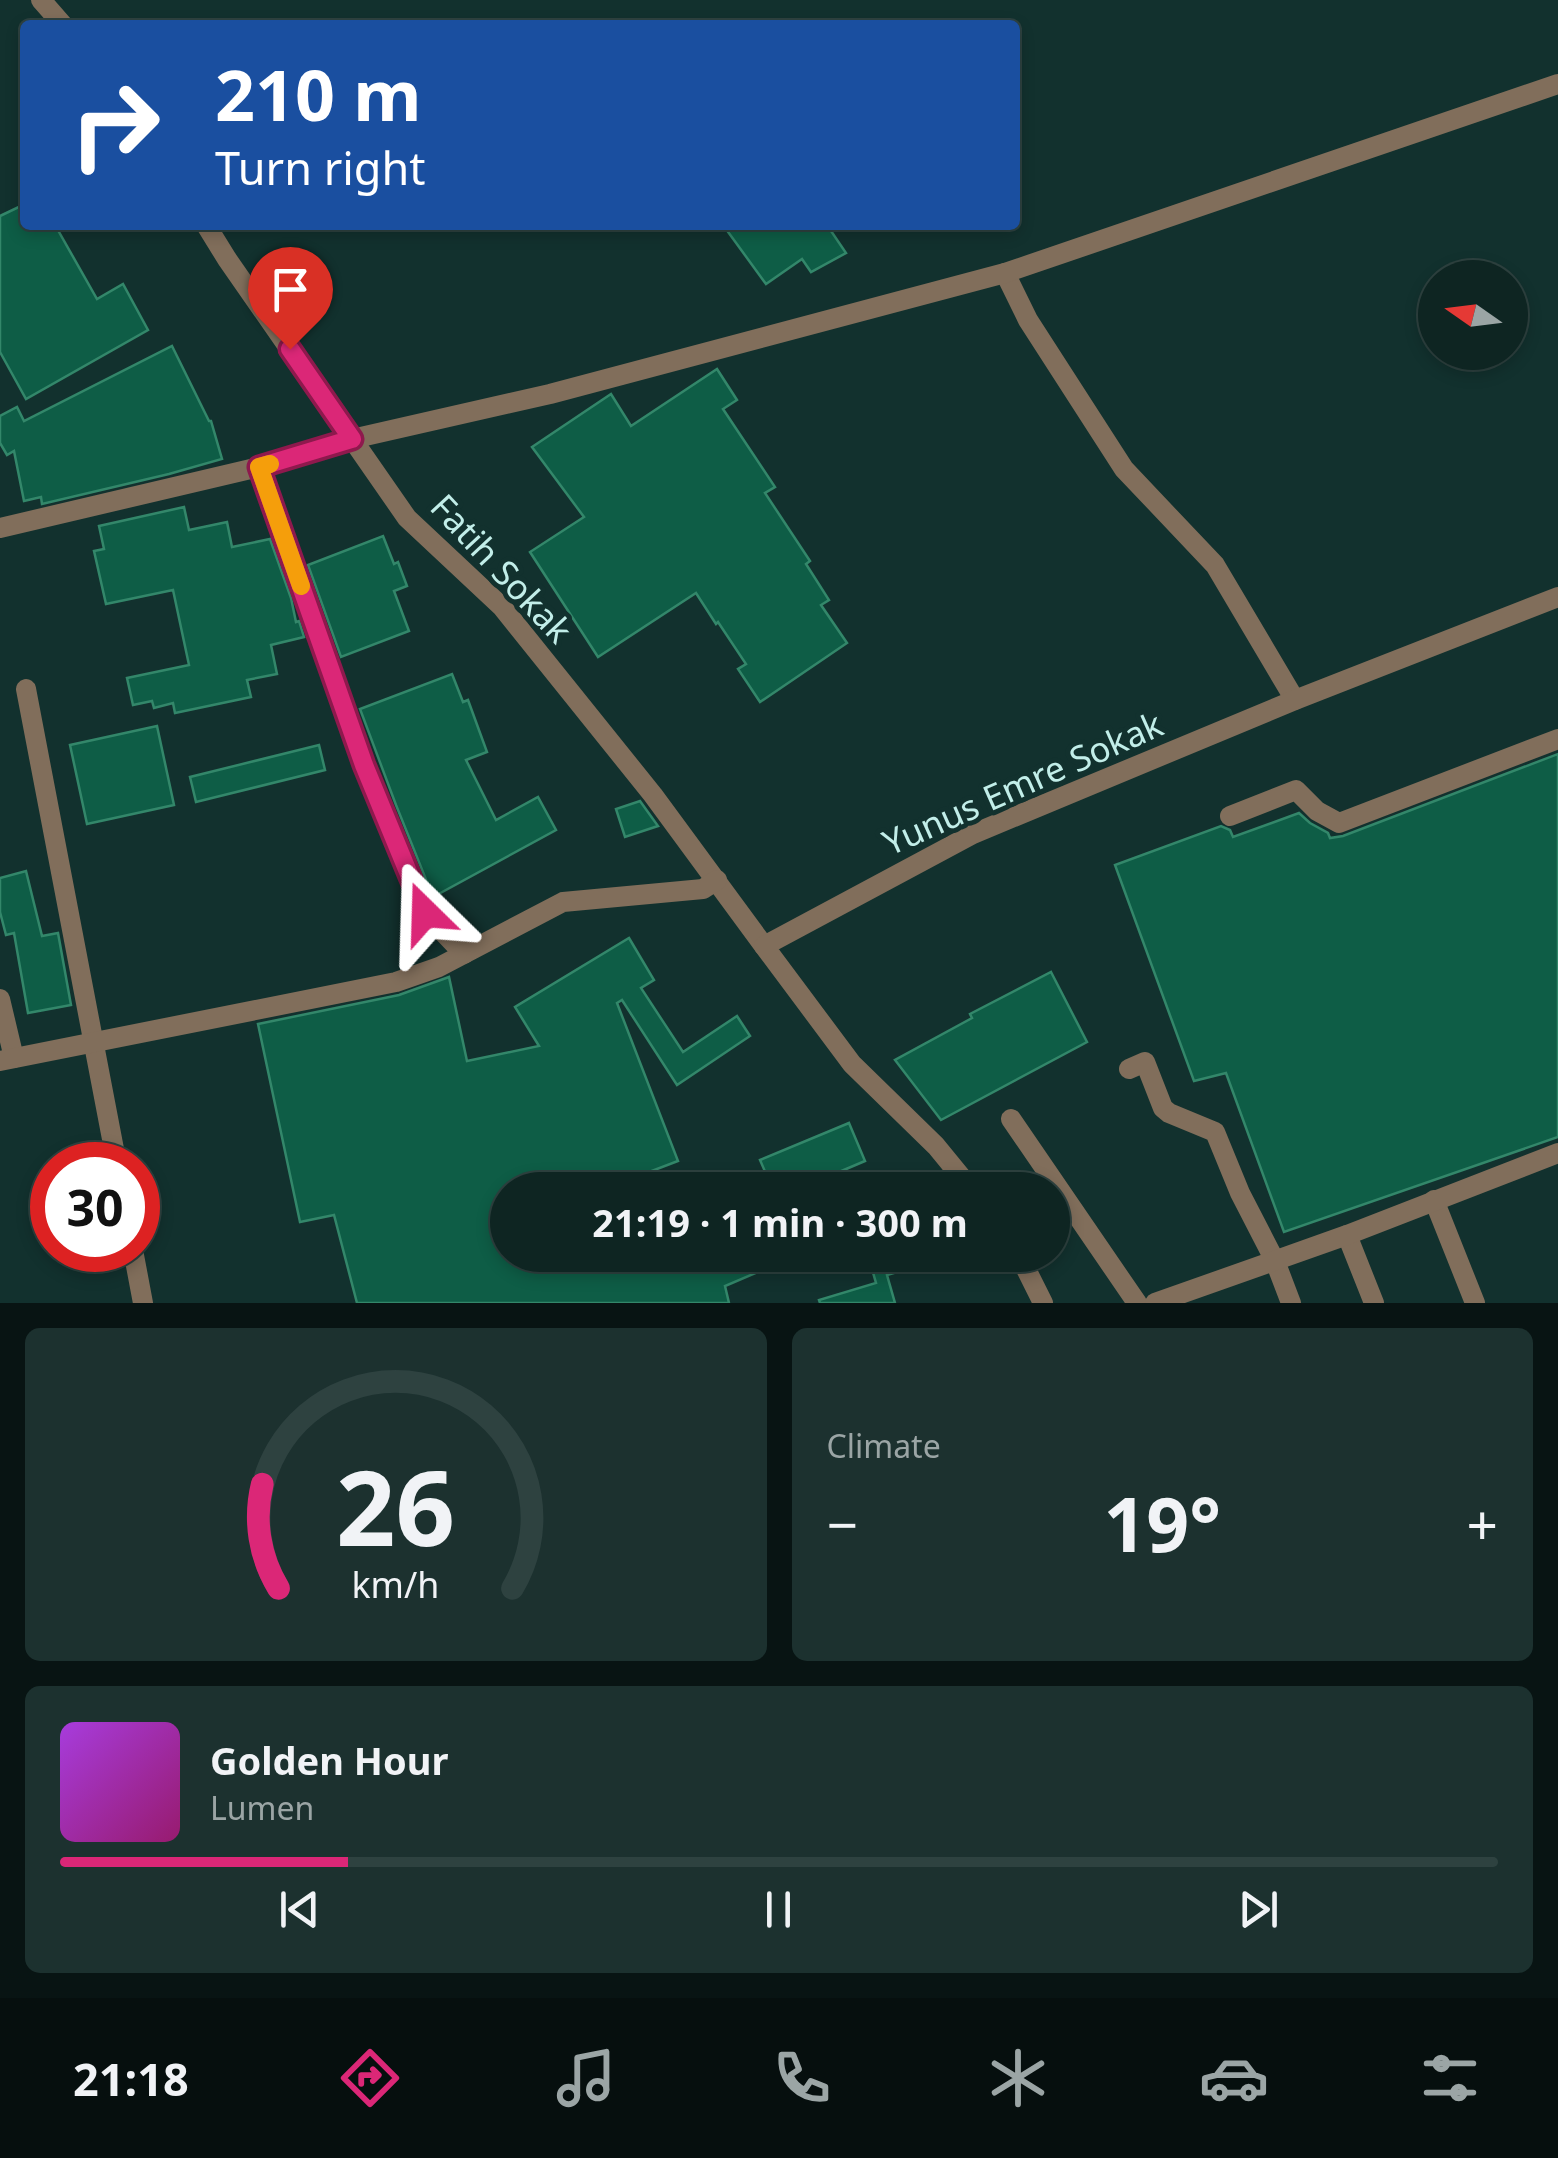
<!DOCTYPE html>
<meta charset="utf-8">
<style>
:root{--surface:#0e2522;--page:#1c312f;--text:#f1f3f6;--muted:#9ba5a5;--line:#2e4240;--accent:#db2777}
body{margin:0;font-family:"Noto Sans",sans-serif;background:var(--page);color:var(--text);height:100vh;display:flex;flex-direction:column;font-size:38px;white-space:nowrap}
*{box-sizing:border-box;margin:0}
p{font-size:32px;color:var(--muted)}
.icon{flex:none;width:55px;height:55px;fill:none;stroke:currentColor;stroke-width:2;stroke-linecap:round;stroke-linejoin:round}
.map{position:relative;height:1303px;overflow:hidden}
.panel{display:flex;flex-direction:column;gap:25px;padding:25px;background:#081413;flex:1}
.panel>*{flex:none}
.hud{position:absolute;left:20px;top:20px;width:1000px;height:210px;border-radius:10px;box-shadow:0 5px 15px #0003,0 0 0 2px var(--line);background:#1a4fa0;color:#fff;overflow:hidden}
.needle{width:65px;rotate:284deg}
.controls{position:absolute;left:1418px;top:260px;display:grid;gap:20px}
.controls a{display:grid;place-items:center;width:110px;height:110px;border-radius:50%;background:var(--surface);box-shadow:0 5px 15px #0003,0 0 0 2px var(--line);font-size:50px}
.speed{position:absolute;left:30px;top:1142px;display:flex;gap:20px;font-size:50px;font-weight:700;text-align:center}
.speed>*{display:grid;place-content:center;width:130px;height:130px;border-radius:50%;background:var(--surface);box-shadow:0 5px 15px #0003,0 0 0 2px var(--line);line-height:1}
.speed .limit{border:15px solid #d22;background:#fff;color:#111}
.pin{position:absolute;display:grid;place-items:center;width:85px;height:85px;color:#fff;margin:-102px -42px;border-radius:50% 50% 50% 0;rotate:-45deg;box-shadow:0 0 10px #0007}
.pin .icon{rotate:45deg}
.me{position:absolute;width:110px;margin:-55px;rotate:338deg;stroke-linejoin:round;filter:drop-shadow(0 0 8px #0008)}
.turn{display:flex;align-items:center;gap:35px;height:210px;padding:0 30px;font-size:45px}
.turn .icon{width:130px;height:130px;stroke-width:2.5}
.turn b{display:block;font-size:70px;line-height:85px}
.big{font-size:75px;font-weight:700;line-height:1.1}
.panel .widget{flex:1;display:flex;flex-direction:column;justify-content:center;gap:15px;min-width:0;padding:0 35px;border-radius:15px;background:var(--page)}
.panel .dial{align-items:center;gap:0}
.dial svg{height:260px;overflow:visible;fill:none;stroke:var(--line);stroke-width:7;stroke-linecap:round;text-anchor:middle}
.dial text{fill:var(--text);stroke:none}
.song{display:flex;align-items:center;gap:30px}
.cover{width:120px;height:120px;border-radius:15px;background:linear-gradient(135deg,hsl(280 70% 55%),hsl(320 70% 35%))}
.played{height:10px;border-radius:5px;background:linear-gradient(90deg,var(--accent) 20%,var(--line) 20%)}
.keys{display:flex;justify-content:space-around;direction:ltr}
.heat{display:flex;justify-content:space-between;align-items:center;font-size:55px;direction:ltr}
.panel .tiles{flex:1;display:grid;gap:25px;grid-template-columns:1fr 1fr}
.widget:last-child{grid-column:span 2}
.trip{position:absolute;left:490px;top:1172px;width:580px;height:100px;border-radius:50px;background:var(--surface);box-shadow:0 5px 15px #0003,0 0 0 2px var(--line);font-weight:700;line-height:100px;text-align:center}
.menu{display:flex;height:160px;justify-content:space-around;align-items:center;background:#060f0e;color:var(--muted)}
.menu .icon{width:70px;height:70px}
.menu .current{color:var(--accent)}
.menu b{font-size:45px;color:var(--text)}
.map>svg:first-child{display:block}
.building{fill:#0e5d46;stroke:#33876a;stroke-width:2.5}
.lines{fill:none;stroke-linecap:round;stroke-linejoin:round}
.minor{stroke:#816e5b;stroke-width:20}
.route-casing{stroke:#8e194d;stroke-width:25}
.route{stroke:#db2777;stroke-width:18}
.slow{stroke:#f59e0b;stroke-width:18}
.labels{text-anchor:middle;stroke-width:10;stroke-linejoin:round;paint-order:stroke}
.street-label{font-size:35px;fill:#c2eee9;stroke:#12312e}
</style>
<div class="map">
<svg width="1558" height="1303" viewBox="0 0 1558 1303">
<rect width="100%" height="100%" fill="#12312e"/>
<g class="building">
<path d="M25,204v21h30l42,74 26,-15 25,46 -122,69 -26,-47v-136z"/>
<path d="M723,225h104l19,28 -35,19 -9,-13 -36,25z"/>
<path d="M172,346l37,75h2l11,38 -53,15 -127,30 -1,-7 -17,4 -10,-50 -7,4 -7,-12v-27l17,-9 7,14z"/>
<path d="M717,369l20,31 -14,9 52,78 -10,6 45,68 -4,3 23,36 -8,5 26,38 -87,59 -22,-33 8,-5 -28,-42 -2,2 -20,-31 -98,64 -68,-105 54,-35 -52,-70 79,-53 20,32z"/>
<path d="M184,507l5,23 38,-8 5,25 38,-8 21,59 5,24 3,-1 5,16 -33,8 6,29 -30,6 4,17 -76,16 -2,-10 -19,5 -2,-7 -19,4 -6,-27 62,-13 -16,-75 -67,14 -12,-53 10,-2 -5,-23z"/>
<path d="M383,536l11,28 4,-2 9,24 -13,5 15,40 -68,26 -33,-92z"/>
<path d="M452,674l11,28 5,-2 19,52 -21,8 30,60 42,-23 18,33 -123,67 -37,-92 -36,-96z"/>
<path d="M157,726l17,79 -87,19 -17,-79z"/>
<path d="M319,745l6,25 -129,32 -6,-25z"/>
<path d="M1558,754v383l-274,95 -58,-159 -32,8 -79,-216 106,-39 9,4 3,7 66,-24 11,10 18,10 2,5 13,-2z"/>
<path d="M640,801l18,25 -33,11 -9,-28z"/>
<path d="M26,871l16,65 16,-3 13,72 -43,8 -14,-80 -8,2 -6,-23v-34z"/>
<path d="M629,938l25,42 -13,8 42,64 54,-36 13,20 -73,49 -55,-85 -5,3 61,158 -76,29h-13l-6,-6 -16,6h-59v65h206l1,7 17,-7h66l-73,31 4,17h-372l-23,-88 -34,7 -42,-198 141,-29 50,-18 18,84 72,-15 -24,-39z"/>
<path d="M1051,972l36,70 -146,78 -46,-60 77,-42 -2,-4z"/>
<path d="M849,1123l16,38 -33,14 7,15h-66l-13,-30z"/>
<path d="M868,1255h76l1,3 -58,17 8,28h-75l-1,-3 57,-17z"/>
</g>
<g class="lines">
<g class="minor">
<path d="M41,0l22,25"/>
<path d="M206,225l21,34 180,259 95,89 151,188 111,151"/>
<path d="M1005,273l23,47 96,149 91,96 80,135"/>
<path d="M259,467l105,298 61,148 39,41"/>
<path d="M0,528l259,-61 93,-28 198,-45 455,-121 553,-189"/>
<path d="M26,689l91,476"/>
<path d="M1230,816l66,-26 21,21 22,12 219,-84"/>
<path d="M0,999l14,59"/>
<path d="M0,1061l396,-79 43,-15 124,-65 140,-13 14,-9"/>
<path d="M1129,1069l16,-7 18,46 6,5 46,19 25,61 35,68 16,42"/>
<path d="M1011,1119l126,184"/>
<path d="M972,1190l-36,-44 -84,-82 -88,-118 209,-112 322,-134 263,-103"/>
<path d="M1434,1200l41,103"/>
<path d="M1347,1235l27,68"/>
<path d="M133,1250l10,53"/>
<path d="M1019,1255l24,48"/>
<path d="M1155,1303l192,-68 211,-82"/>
</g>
</g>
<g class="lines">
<g class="route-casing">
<path id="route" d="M290,349l62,90 -93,28 105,298 61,148"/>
</g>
<use href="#route" class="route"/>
<path class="slow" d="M270,464l-11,3 42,119"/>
</g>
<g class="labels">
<g class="street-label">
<text transform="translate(501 569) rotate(47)" y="12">Fatih Sokak</text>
<text transform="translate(1023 784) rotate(-24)" y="12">Yunus Emre Sokak</text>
</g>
</g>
</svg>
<div class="controls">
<a><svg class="needle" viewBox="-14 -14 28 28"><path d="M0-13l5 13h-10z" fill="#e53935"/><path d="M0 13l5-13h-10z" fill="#9ba5a5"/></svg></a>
</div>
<div class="speed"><div class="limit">30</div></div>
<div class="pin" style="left:290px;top:349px;background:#d93025"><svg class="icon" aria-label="arrive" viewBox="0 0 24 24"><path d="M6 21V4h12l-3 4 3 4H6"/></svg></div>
<svg class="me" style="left:425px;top:913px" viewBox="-20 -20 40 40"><path d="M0-17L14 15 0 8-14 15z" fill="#db2777" stroke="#fff" stroke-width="4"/></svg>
<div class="trip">21:19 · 1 min · 300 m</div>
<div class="hud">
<div class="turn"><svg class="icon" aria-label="right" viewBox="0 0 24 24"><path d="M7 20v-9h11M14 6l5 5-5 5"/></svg><div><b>210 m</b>Turn right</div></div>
</div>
</div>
<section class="panel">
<div class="tiles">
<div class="widget dial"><svg viewBox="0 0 100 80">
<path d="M14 69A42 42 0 1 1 86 69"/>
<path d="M14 69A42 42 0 0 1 9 37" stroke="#db2777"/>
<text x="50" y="56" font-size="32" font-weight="700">26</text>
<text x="50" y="72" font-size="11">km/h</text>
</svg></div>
<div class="widget"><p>Climate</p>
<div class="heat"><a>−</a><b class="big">19°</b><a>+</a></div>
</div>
<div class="widget">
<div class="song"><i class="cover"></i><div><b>Golden Hour</b><p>Lumen</p></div></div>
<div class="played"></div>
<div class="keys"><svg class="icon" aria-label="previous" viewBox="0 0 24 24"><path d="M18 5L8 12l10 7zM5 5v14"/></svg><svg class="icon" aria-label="pause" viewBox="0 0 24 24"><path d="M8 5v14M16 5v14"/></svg><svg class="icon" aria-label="next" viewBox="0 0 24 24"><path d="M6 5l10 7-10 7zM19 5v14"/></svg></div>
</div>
</div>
</section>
<nav class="menu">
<b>21:18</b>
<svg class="icon current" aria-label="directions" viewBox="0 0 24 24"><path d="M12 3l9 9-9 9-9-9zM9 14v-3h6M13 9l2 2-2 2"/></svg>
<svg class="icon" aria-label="music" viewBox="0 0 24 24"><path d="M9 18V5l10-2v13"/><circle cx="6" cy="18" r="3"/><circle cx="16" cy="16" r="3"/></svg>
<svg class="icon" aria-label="phone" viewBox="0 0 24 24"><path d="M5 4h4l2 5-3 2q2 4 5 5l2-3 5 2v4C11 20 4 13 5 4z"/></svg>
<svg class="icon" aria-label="climate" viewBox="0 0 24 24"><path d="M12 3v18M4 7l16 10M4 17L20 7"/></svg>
<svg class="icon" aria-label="car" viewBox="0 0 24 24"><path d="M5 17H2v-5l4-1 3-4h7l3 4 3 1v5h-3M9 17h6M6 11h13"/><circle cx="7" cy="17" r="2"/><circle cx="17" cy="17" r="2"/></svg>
<svg class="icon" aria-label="filters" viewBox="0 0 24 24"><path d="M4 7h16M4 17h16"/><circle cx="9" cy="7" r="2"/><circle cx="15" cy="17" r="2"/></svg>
</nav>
